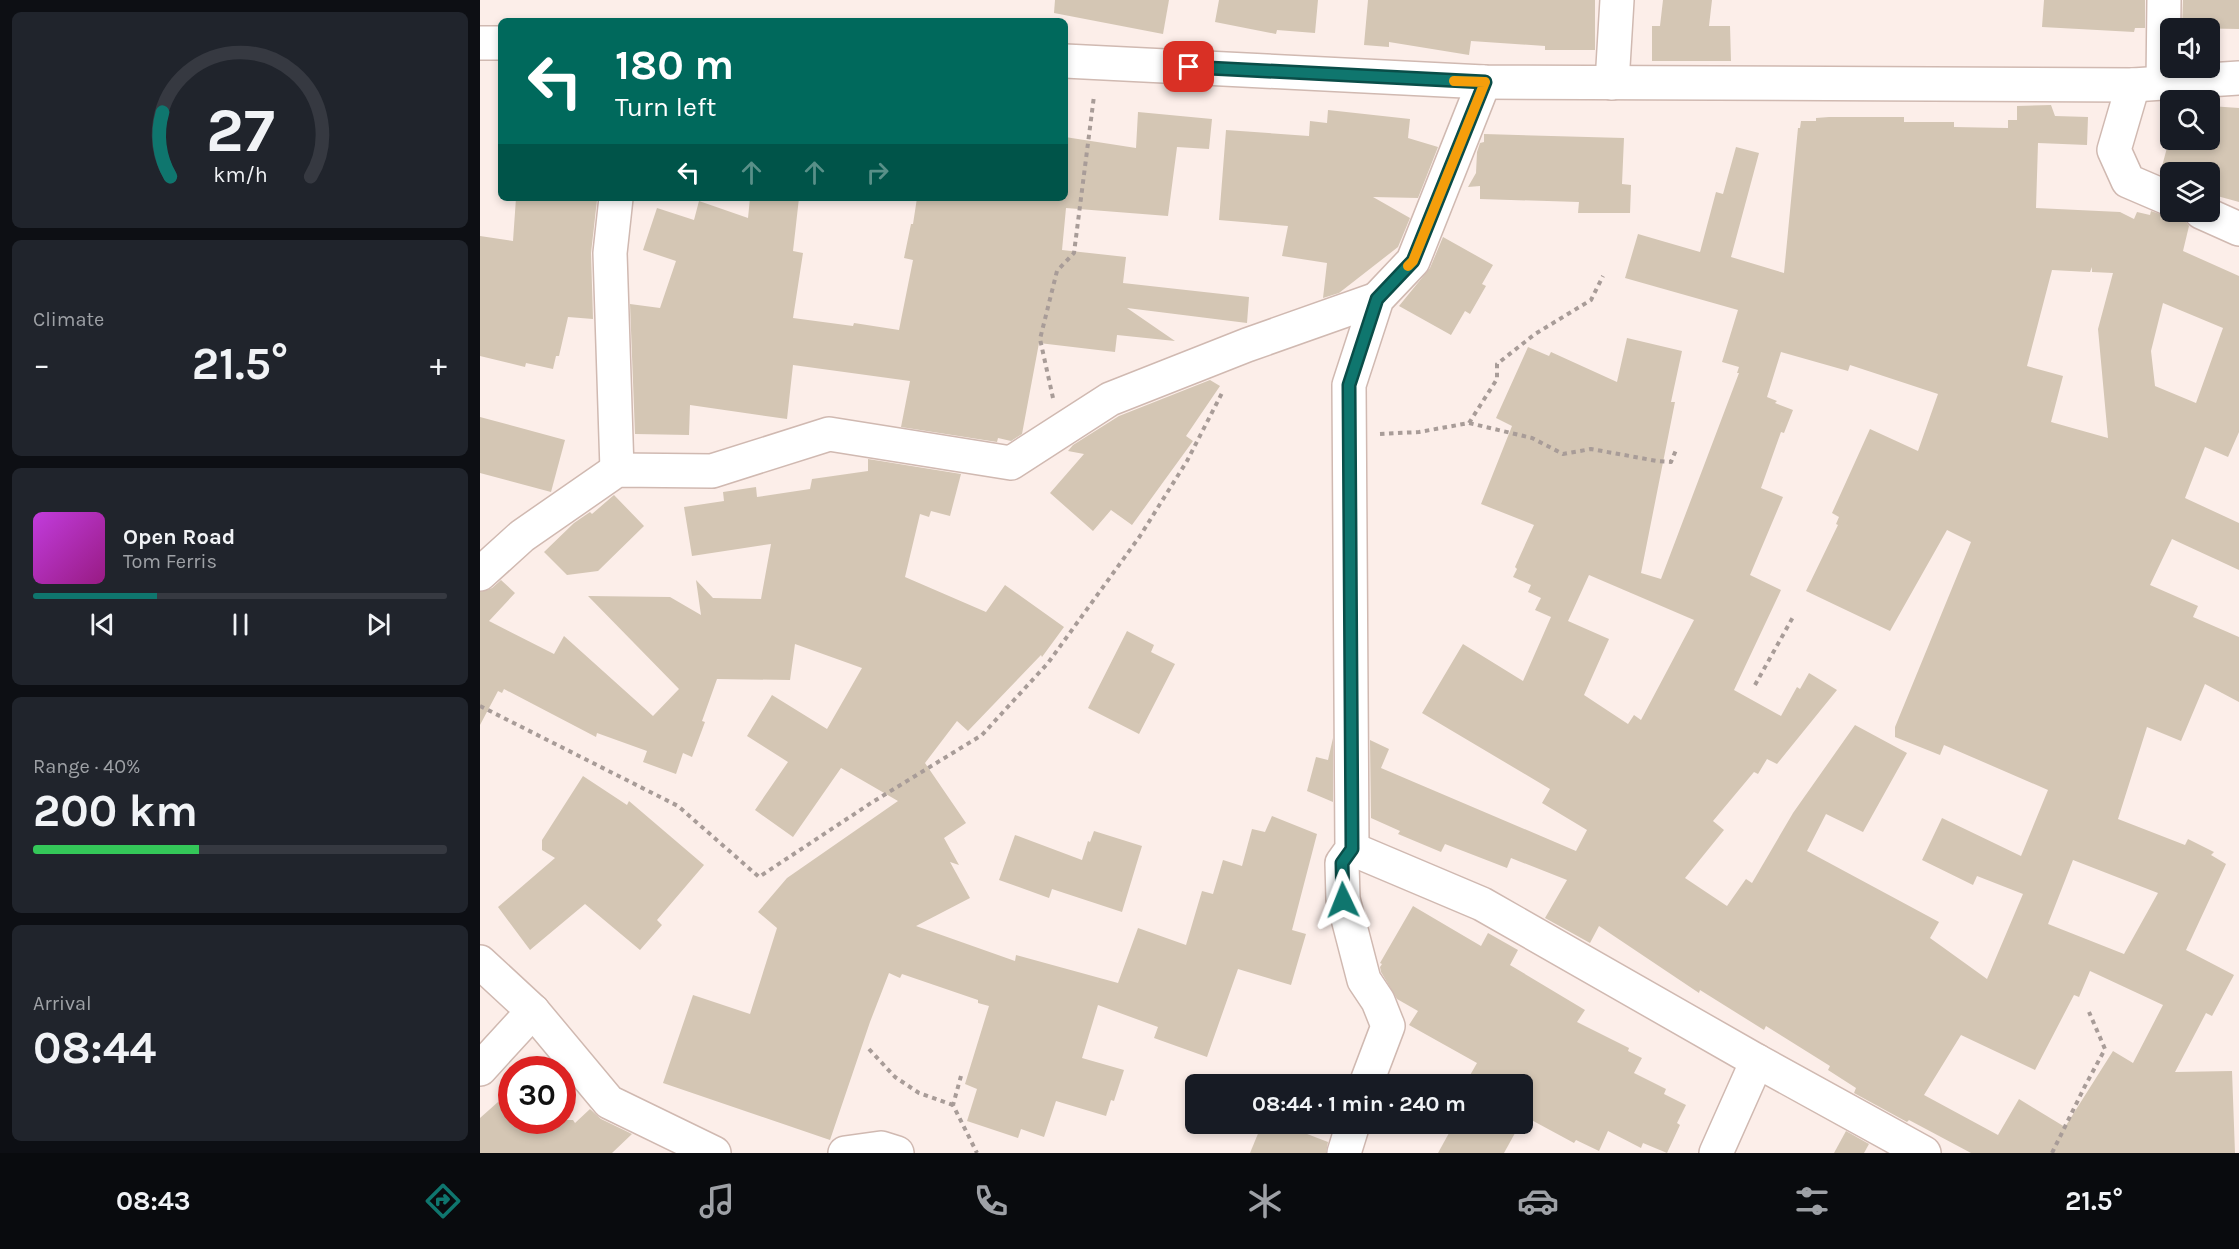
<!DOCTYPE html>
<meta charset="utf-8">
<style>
:root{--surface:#171b24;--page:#20242c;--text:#f1f3f6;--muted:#9ea1a6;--line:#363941;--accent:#0f766e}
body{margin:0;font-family:Karla,sans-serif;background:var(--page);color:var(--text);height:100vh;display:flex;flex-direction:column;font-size:22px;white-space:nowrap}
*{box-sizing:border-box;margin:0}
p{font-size:20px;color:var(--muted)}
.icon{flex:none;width:33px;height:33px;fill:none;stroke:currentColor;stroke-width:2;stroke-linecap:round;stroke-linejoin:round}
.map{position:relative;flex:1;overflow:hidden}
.drawer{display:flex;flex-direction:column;gap:12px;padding:12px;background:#0d0f14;width:480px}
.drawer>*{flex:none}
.top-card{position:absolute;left:18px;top:18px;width:570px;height:183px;border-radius:9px;box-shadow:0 3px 9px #0003;background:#00695c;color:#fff;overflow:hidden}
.fabs{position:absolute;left:1680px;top:18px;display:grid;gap:12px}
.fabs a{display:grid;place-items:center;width:60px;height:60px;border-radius:9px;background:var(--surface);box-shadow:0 3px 9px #0003;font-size:30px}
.speed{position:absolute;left:18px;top:1056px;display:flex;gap:12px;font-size:30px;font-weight:700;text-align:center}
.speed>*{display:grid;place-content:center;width:78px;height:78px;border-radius:50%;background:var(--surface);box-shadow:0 3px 9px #0003;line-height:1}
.speed .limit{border:9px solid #d22;background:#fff;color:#111}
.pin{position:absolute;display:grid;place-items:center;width:51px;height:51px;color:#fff;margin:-26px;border-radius:12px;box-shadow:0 3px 9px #0006}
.me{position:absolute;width:66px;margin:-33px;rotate:358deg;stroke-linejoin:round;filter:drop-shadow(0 0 4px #0008)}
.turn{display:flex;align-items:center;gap:21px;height:126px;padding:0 18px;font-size:27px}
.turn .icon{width:78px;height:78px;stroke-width:2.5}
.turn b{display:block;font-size:42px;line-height:51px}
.lanes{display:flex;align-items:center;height:57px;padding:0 18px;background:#0003;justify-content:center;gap:30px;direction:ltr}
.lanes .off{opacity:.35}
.big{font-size:45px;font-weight:700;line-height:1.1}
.drawer .tile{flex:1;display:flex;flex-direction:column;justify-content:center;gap:9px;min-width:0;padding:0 21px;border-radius:9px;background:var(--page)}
.drawer .dial{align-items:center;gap:0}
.dial svg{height:156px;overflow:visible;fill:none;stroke:var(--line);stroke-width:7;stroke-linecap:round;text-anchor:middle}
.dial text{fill:var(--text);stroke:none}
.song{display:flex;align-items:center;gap:18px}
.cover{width:72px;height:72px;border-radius:9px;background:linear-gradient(135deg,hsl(290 70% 55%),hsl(310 70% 35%))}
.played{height:6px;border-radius:3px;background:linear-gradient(90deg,var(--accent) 30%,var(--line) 30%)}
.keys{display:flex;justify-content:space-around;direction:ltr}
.heat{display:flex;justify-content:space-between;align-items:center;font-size:33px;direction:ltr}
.charge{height:9px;border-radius:4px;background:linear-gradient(90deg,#34c759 40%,var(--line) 0)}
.trip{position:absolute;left:705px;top:1074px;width:348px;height:60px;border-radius:9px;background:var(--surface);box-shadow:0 3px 9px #0003;font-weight:700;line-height:60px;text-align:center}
.tabs{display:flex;height:96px;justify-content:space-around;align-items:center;background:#090b0e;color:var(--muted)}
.tabs .icon{width:42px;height:42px}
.tabs .selected{color:var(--accent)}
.tabs b{font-size:27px;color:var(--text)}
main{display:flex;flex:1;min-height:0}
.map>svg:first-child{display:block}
.building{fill:#d4c6b4;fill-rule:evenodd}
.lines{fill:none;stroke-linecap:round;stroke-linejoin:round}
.minor-casing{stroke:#d0b9b1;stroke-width:36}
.tertiary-casing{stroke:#d0b9b1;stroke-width:36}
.path{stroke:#a89c98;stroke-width:4;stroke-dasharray:4.5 4.5;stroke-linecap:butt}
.minor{stroke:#fff;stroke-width:33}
.tertiary{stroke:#fff;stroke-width:33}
.route-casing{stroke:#0a4d48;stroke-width:15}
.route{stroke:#0f766e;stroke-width:10}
.slow{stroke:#f59e0b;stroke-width:10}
</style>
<main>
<section class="drawer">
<div class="tile dial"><svg viewBox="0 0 100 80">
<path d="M14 69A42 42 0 1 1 86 69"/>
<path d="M14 69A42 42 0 0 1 10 36" stroke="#0f766e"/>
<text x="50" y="56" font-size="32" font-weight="700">27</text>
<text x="50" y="72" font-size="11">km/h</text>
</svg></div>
<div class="tile"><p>Climate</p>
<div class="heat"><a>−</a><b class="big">21.5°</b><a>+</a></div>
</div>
<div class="tile">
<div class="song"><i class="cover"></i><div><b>Open Road</b><p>Tom Ferris</p></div></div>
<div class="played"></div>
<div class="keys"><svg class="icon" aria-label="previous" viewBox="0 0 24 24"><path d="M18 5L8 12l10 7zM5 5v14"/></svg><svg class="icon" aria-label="pause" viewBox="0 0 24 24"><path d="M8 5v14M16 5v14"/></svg><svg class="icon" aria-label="next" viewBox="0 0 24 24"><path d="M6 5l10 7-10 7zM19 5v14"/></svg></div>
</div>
<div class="tile"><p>Range · 40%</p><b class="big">200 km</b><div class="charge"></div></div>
<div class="tile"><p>Arrival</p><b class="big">08:44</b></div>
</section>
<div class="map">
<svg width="1759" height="1153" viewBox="0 0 1759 1153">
<rect width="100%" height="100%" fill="#fceee9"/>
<g class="building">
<path d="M575,0h114l-6,34 -109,-21z"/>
<path d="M739,0h99l-3,33 -38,-3 -1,4 -61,-12z"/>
<path d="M888,0h227v50h-50v-4l-74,-5 -2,14 -80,-13v5l-25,-2z"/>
<path d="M1183,0h49l-3,26h21l1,35h-79v-35h8z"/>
<path d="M1564,0h101v28h-10l-1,4 -92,-5z"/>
<path d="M1703,0h56v29l-57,-1z"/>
<path d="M1571,105l4,11 33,1 -1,28 -49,-2 -2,65 84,4 14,7 3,-7 13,3 1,-4 21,7 10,-5 4,9 3,4 -6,25 56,25v156l-11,25 -23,-10 -20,51 54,25v47l-67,-31 -22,46 48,21 -5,11 46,20v65l-34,-18 -24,57 -34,-14 -29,92 67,26 3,-6 26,13 -3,3 15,9 -40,86 48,25 -22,41 -6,-3 -31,59 57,-1 3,82h-264l-62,-33 -2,2 -53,-29 2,-5 -28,-18 2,-4 -64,-40 -2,4 -64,-40 -1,3 -100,-67 -9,17 -45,-25 22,-38 -56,-22 -4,10 -62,-24 -4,8 -43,-18 2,-3 -29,-13 -1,-78 19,9 -8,19 195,83 11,-21 -45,-27 8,-14 -128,-76 41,-69 60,37 28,-64 -16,-7 6,-12 -13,-6 3,-7 -18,-8 4,-8 -2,-2 19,-42 -53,-21 31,-78 -16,-8 32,-71 21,9 2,-4 66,30 10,-44 55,13 -11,51h4l-34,171 20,6 78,-206h-2l2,-6 -17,-5 16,-52 -113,-32 13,-44 62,18 16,-60 7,2 13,-47 23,6 -28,104 53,16 14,-145h2l1,-7h15v-3l13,-1h75v5h50v5l54,1v-8h9v-14zM1612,267v5l21,1 -15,56 10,109 -57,-16 12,-46 -36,-10 25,-96 38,2zM1683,303l60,25 -27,75 -41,-17 -4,-35zM1301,352l67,19 2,-6 88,29 -20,57 -48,-22 -38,84 7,4 -3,7 2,1 -32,66 84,40 57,-101 24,12 -76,185v10l45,18 4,-10 104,45 -27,66 -79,-38 -20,42 51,25 4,-9 46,18 -36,85 -57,-41 9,-16 -132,-71 19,-37 37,18 44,-79 -52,-28 -62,88 -41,70 -6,-4 -19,27 -42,-28 39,-48 -11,-9 41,-49 4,2 9,-15 10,5 60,-74 -28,-17 -9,16 -3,-2 -16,29 -47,-26 47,-100 -31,-15 33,-78 -22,-9 20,-56 3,1 9,-23 -18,-7 2,-2 -10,-4zM1109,575l105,45 -53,100 -7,-5 -6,9 -44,-29 25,-56 -41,-18zM1593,860l85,33 -34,61 -76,-30zM1610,971l73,34 -30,58 -20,-12 -48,76 -46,-28 -21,36 -74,-40 37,-60 74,35 39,-75 5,2z"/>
<path d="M1730,106l29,2v94l-29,-8v-22h-40v7l-10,-5 9,-34h41z"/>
<path d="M848,110l82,9 -2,19 30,9 -20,51 -45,-1 37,21 -12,29 -59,46 -16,5 4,-35 -45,-7 6,-30 -69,-6 7,-90 83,6 1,-15 17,2z"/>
<path d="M658,112l74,7 -3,30 -32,-2 -9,69 -102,-8 -4,42 64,7 -3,26 126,14 -2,26 -120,-15 48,33 -58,-6 -2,17 -76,-9 -17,91 -11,7 -13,-3 -1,4 -96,-15 9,-46 -117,-16 -6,54 -97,-14 -1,30 -54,-1 -5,-130 30,4 16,-47 -33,-11 14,-42 37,12 5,-19 49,17 2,-20h49l-6,53 10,2 -10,65 60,8 1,-3 45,7 14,-70 -9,-2 7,-34h2l4,-26h148v-61l71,11z"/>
<path d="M1004,134l140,4 -2,46 9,1 -1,28h-52l1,-11 -99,-3v-13l-12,1 8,-14 1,-21 3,-9 4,-1z"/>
<path d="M36,198h69l12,2 -6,53 2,66 -25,-2 -9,39h-3l-3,13 -27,-6 -1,4 -45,-11v-120l33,5z"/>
<path d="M963,237l50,28 -11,19 4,2 -16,28 -5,-3 -14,24 -52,-29 31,-38z"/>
<path d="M730,380l10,6 -34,50 7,5 -61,84 -21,-15 -18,21 -43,-38 34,-39 -16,-3 5,-6 46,-29z"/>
<path d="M0,417l85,23 -14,52 -71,-19z"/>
<path d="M388,459l93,15 -11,42 -19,-5 -2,6 -9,-3 -15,63 81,35 19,-27 59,42 -22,30 -1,-2 -73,76 -11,-10 -32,42 41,60 -22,15 15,27 -9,-3 20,36 -54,28 99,35 1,-6 102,28 20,-55 48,17 16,-54 11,3 10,-34 19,6 10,-37 13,3 7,-16 45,18 -25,96 14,4 -15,51 -53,-16 -31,88 -53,-19 4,-11 -60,-22 -16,53 42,12 -10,31 -3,-1 -5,16 -50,-15 -12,36 -23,-8 -3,9 -51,-17 10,-32 -12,-5 24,-78 -11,-3v-3l-76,-26 -2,4 -11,-5 -19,49 -40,118 -167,-57 30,-88 57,19 27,-86 -19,-16 29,-34 111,-77 -57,-33 -48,69 -38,-27 33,-48 -41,-26 25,-41 55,34 35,-61 -67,-24 -5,36 -73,-1 -15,42 3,1 -13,35 -9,-4 -7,21 -33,-12 4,-11 -50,-18 -1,4 -92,-48 -2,4 -4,-2 -18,34v-133l12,-4 9,-8 14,13 -26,28 65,33 10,-18 89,80 26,-27 -91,-93 82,1 31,18 -5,-35 17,18 48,1 10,-55 -79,12 -8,-49 40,-6 -1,-9 33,-5 1,10 53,-8 2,-10 56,-8z"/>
<path d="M134,495l30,31 -46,45 -31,4 -23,-23 30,-29 16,-11 2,2z"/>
<path d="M647,631l27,14 -3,7 24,12 -36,70 -51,-26z"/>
<path d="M853,738v64l-26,-11 9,-34 12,3z"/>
<path d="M103,776l44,29 2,-4 75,64 -47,55 5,5 -22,25 -55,-46 -55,46 -32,-43 57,-49 -13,-8v-10z"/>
<path d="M614,831l48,15 -20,66 -70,-23 -3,9 -50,-18 16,-45 67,25 6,-19 2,1z"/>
<path d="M933,906l68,40 7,-13 30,17 -8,15 75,45 -8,12 52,26 -1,3 14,7 -8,15 32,16 -2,5 22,11 -9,18 3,2 -13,28 -24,-10 -2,5 -33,-17 -9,20 -23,-11 -2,3 -50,-27 -2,2v-34h-57l12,-21 -68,-38 9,-14 -21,-12 -16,-27 -1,-5 2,-3 -2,-1z"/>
<path d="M18,1102l14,15v3h61l2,3 15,-14 11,10 31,15 -20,19h-132v-35z"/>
<path d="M782,1124h19l47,18 -2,11h-76z"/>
<path d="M974,1124h66l-16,29h-66z"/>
<path d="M1366,1131l23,13 -5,9h-30z"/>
</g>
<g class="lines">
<g class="minor-casing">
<g id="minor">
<path d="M1132,83l5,-83"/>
<path d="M1683,83l1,-83"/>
<path d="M1653,85l-19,65 14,31 42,18"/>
<path d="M136,198l-6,55 7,217"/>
<path d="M1721,212l38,17"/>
<path d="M0,574l42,-38 95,-66 95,1 117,-37 182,29 99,-64 137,-54 130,-46"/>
<path d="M872,849l130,55 275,157 -41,92"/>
<path d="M0,962l53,49 76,91 105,51"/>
<path d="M1277,1061l167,92"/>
<path d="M0,1069l53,-58"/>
<path d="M886,1084l22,-58 -10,-25 -14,-21 -21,-81 -1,-36 10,-14 -3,-464 28,-86 36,-38 71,-179"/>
<path d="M365,1153l36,-5 16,5"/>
<path d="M864,1153l9,-29"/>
</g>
</g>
<g class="tertiary-casing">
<g id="tertiary">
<path d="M0,43h21"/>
<path d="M585,61l419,21 649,3 106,-7"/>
</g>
</g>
<g class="path">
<path d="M573,398l-13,-59 17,-68 17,-18 20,-157"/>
<path d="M989,423l28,-44v-15l38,-30 56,-34 12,-24"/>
<path d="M900,434l39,-2 50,-9 63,15 31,16 28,-5 66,12 14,1 5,-12"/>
<path d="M1275,685l38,-68"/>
<path d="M0,706l198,100 81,71 112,-74 111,-68 66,-72 92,-127 47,-75 36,-70"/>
<path d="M389,1049l26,28 24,16 34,12"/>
<path d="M481,1076l-8,29 24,48"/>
<path d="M1572,1153l33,-67 20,-37 -16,-37"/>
</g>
<use href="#minor" class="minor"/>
<use href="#tertiary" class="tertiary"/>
</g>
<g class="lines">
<g class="route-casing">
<path id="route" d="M709,67l296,15 -72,179 -36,38 -28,86 3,464 -10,14 1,37"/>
</g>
<use href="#route" class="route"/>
<path class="slow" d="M928,266l5,-5 72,-179 -31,-1"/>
</g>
</svg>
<div class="fabs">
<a><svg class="icon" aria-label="sound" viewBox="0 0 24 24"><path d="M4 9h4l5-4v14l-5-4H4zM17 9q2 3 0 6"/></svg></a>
<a><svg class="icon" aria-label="search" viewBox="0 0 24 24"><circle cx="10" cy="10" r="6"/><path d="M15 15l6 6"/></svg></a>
<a><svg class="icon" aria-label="layers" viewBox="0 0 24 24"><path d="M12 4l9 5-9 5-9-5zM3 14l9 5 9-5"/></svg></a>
</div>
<div class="speed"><div class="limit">30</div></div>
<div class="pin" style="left:709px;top:67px;background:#d93025"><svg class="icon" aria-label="arrive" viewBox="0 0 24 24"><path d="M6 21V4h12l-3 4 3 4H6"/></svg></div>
<svg class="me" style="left:863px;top:900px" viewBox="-20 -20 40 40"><path d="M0-17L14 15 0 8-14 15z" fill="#0f766e" stroke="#fff" stroke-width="4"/></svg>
<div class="trip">08:44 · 1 min · 240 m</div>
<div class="top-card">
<div class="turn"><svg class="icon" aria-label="left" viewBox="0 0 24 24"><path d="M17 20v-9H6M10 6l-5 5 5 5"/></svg><div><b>180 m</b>Turn left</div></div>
<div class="lanes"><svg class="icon" aria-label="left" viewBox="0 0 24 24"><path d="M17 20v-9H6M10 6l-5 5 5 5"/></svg><svg class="icon off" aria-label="ahead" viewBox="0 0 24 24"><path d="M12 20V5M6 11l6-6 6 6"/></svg><svg class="icon off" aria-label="ahead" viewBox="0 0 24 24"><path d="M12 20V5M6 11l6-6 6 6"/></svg><svg class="icon off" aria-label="right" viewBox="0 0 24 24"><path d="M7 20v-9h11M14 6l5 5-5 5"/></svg></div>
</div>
</div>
</main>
<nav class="tabs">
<b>08:43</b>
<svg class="icon selected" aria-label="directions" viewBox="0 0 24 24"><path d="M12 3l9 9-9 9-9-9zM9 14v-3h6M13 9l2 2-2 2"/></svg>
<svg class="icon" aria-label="music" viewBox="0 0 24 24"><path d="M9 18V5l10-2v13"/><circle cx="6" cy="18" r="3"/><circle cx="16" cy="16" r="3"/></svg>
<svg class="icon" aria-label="phone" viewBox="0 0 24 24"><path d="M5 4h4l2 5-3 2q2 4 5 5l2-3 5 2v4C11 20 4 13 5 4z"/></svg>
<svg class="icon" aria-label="climate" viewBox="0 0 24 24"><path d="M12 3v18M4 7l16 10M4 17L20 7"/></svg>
<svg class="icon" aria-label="car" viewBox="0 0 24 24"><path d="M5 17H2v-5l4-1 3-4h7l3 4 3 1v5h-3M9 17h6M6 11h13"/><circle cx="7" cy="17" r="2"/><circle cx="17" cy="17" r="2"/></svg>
<svg class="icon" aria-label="filters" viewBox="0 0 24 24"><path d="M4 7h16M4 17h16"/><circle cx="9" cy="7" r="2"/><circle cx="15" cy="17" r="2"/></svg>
<b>21.5°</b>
</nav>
